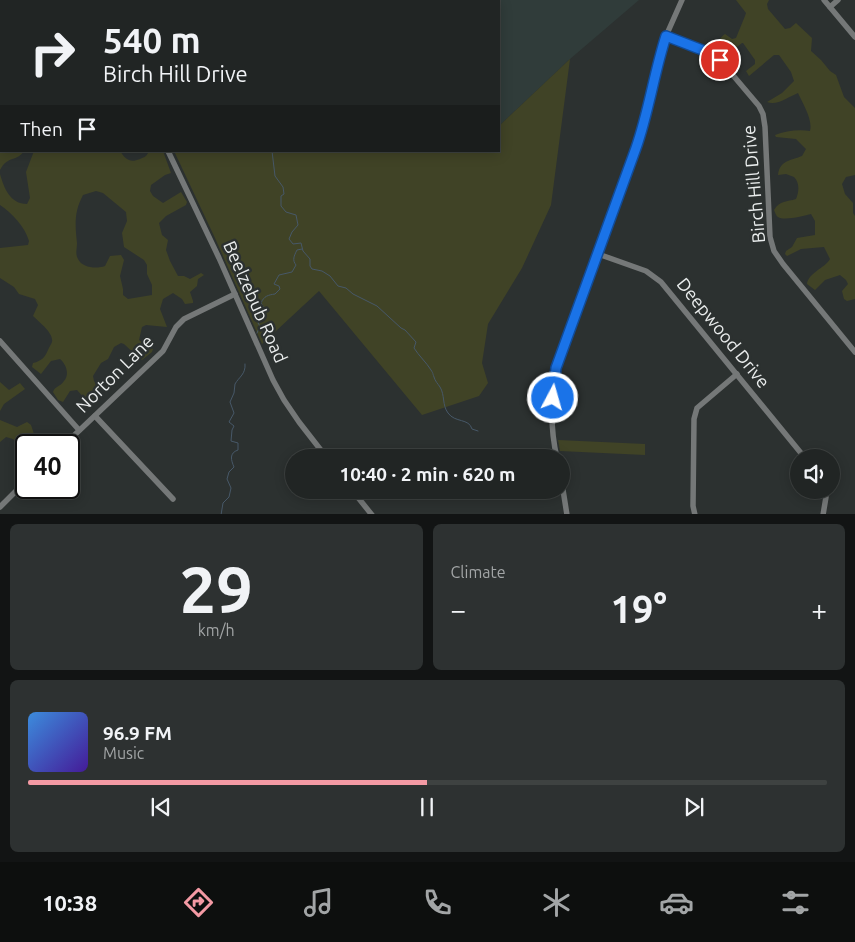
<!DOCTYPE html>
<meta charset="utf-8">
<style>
:root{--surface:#212524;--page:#2d3131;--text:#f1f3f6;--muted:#a2a5a6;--line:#3e4241;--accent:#f49aa4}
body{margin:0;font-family:Ubuntu,sans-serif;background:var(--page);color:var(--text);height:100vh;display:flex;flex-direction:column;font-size:19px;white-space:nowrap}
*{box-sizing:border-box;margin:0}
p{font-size:16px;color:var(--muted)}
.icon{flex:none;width:28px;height:28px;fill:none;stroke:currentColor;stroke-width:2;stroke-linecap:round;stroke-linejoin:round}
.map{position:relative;height:514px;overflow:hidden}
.drawer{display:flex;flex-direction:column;gap:10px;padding:10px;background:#121414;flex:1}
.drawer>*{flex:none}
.guide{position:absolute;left:0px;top:0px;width:500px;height:152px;box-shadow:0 2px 12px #0003,0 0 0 1px var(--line);background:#212524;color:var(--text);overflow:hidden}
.tools{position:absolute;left:790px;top:449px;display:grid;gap:10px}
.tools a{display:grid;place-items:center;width:50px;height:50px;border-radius:50%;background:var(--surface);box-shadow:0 2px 12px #0003,0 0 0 1px var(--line);font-size:25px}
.speed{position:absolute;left:15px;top:434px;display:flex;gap:10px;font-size:25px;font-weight:700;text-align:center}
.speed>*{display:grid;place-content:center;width:65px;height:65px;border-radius:50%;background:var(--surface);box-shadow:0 2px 12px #0003,0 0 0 1px var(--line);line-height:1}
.speed .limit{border:2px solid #111;border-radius:8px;background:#fff;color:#111}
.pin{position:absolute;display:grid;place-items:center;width:42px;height:42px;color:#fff;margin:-21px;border:2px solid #fff;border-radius:50%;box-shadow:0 1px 5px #0007}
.me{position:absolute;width:55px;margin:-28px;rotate:6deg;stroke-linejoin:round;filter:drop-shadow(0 0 4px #0008)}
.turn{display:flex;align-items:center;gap:18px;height:105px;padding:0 20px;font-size:22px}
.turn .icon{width:65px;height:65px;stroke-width:2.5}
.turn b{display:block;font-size:35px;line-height:42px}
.then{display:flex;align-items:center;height:48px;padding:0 20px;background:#0003;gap:10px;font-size:19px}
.big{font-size:38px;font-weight:700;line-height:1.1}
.drawer .tile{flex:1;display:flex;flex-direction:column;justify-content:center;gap:8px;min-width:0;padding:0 18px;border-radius:8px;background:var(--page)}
.drawer .dial{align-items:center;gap:0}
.dial b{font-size:65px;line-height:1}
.song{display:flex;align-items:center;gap:15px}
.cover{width:60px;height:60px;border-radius:8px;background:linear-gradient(135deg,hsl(210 70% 55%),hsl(260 70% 35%))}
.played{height:5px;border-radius:2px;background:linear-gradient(90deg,var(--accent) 50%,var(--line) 50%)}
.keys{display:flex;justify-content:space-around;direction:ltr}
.heat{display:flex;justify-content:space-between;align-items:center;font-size:28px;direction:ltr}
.drawer .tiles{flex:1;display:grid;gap:10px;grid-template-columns:1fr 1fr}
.tile:last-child{grid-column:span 2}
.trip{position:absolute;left:285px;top:449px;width:285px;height:50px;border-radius:25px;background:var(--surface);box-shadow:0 2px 12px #0003,0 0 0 1px var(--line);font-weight:700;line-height:50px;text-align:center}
.menu{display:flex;height:80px;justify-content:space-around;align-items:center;background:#0d0f0e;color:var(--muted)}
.menu .icon{width:35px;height:35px}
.menu .selected{color:var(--accent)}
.menu b{font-size:22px;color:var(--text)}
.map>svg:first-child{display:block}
.built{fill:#303c3a}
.green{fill:#404326;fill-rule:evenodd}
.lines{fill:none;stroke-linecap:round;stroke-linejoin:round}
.stream{stroke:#475868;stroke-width:1}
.minor{stroke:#757878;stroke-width:5.5}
.route-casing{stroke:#114b97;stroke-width:12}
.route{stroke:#1a73e8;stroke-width:9}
.labels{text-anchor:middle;stroke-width:5;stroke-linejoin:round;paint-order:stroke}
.street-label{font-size:18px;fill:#eaeded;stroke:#2c3130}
</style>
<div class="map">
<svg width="855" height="515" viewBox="0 0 855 515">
<rect width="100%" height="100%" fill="#2c3130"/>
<path class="built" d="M360,0h279l-69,59 -71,67v-125z"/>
<g class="green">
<path d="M0,0l89,1h-88v150h23c-7,11 -16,4 -24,19z"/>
<path d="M102,0h258l1,1h-258z"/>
<path d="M736,0h33l-2,4 1,5 17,20 5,-1 6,-5 16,15 -1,13 10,9 9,11 6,4 8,22 11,11v67l-9,2 -4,7 3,10 8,9v10l2,3v83l-8,2 -3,-2 -2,-8 6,-7 -2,-4 -6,-5 -15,5 -10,10 -8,-6c1,-11 18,-16 23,-25l-6,-12 -23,2 -14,7 -2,-2 1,-3 6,-4 5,-9 18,-3v-14l-4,-7c-7,2 -27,7 -33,3 -2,-1 -3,-5 -4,-7 6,-10 13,-8 22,-11 3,-7 4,-16 -2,-22l-8,-3 -8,1c2,-15 12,-14 24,-19l4,-7 -10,-10 -20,-2 -1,-2c10,-4 24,-6 35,-4 3,-11 -7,-27 -12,-38 -10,4 -21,13 -31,9l15,-9 12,-12 -3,-9 -12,-17h-5l-25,21 -3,-5 9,-7v-4l-12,-17h-1l-18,14 -6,-4c-2,-7 1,-15 7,-19l7,5 4,-1 9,-22 1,-3z"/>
<path d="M570,59l-19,146 -29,63 -34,56 -6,39 6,20 -9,13 -57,19 -103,-124 -57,53 -47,-106 -41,-87h325v-25z"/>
<path d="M34,151h86c6,9 10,12 20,8 5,-2 7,-3 9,-8h14l8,22 -6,2 -14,10 -1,6 3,5 10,7 18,-11 6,10 -1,3 -20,11 -7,7 3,12 6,5 -2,10 4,11 8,15h6l6,3 11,-6 3,2 -6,4 -1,7 -7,6 3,9v2l-8,1 -3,-5 -9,-6 -10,6 -3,10 7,18 -21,-2 -4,2 -3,13 14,9 -1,3 -10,8 -3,-2 -15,-14 -3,-1 -7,4 -6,12 -7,4 -8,13 1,5 7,13 -11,13h-3l-1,-7 -9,-10 -7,1 -7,11 -5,-2 -5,-8c2,-6 7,-5 11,-11 6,-7 2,-17 -4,-22l-9,2 -10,13 -9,-7 1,-4c9,-2 12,-6 15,-13 1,-3 3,-5 4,-8 2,-9 -13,-20 -19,-26l5,-11 -3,-6 -16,-5 -5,-7 -14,-9v-30l28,-3 1,-4c-4,-14 -17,-28 -29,-36v-31c4,14 10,30 27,30l3,-6 -4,-26zM96,191l7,2 23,19 1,9 -5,12 2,14 20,13 3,5v9l5,11v10l-24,4 -5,-4v-6l-3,-13 4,-16 -3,-5 -11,1 -5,10c-8,3 -23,2 -27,-7 -3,-5 -1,-10 -1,-16 -2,-19 -3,-31 6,-48z"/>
<path d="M0,382l9,8 11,-7 5,6 -21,15 -4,7z"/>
<path d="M0,420l17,7 10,-5 4,3 3,9 11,11h-19v3l-6,-2 -7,-7 -7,-2 -6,5z"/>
<path d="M558,440l87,4v11l-85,-4z"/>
</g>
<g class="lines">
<g class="stream">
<path d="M188,0v1"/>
<path d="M173,1l2,-1"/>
<path d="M272,151l3,25 8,11 1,7 -3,2v10l5,6 10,3 2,10 -6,7 -3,7 4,5 8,-1 2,8 7,8v7l2,3 10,2 8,5 8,10 8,2 7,6 24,12 24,22 4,2 11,12 -2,6c5,8 12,14 17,22 3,5 1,2 3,7 1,4 4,7 6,10 5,8 2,18 8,26 7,10 21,5 24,16l6,2"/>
<path d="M257,333l3,-7 -2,-3 6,-15 -3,-5c3,-7 7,-8 14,-9l5,-5 -1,-3 -5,-2 5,-9 13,-3 4,-7c-4,-5 -2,-9 1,-15l5,-1"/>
<path d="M221,515l2,-12 6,-6 2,-9 -4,-9 2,-7 5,-5c-3,-7 -5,-14 4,-17v-7l-7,-2 1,-11 2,-4 -5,-4 5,-9 -4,-11 4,-9 1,-9c4,-7 11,-10 10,-20"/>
</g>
<g class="minor">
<path d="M95,0l1,1"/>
<path d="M824,0l31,37"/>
<path d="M830,7l8,-7"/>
<path d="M666,36l44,17 10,7 39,46 4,8 2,13 5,110 4,14 9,13 72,88"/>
<path d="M168,151l51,107 54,122 11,20 15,22 28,36"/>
<path d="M598,254l48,17 15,11 144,176"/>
<path d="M0,341l79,89"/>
<path d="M95,416l78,83"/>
<path d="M64,445l99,-94 13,-24 8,-8 51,-25"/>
<path d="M557,458c-7,-29 -6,-61 -1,-90l75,-204 14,-43 14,-63 7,-22 16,-36"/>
<path d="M561,477l6,38"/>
<path d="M352,490l20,25"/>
<path d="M0,507l26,-26"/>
<path d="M695,515l-2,-9 1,-87 3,-11 40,-34"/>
<path d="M823,515l3,-18 -2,-7"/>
</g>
</g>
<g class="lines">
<g class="route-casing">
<path id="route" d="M553,398l3,-30 80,-220c13,-37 18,-75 30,-112l44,17 10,7"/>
</g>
<use href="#route" class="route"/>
</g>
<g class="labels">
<g class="street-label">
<text transform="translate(754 184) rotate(-95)" y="6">Birch Hill Drive</text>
<text transform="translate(255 302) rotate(66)" y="6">Beelzebub Road</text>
<text transform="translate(723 333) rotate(51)" y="6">Deepwood Drive</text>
<text transform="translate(115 374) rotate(-45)" y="6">Norton Lane</text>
</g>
</g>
</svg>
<div class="tools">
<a><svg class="icon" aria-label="sound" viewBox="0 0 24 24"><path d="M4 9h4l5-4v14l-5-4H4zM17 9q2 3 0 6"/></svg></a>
</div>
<div class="speed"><div class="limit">40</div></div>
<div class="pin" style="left:720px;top:60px;background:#d93025"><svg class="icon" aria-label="arrive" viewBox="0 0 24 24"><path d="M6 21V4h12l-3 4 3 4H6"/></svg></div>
<svg class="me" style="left:553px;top:398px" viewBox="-20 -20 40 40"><circle r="17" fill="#1a73e8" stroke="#fff" stroke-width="3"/><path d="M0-11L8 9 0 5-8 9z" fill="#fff"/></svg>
<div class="trip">10:40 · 2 min · 620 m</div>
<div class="guide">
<div class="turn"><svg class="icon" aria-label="right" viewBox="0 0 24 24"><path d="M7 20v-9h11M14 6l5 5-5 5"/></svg><div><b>540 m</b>Birch Hill Drive</div></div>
<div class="then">Then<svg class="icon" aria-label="arrive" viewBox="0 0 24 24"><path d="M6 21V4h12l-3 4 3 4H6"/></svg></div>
</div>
</div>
<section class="drawer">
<div class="tiles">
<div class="tile dial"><b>29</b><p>km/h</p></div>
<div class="tile"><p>Climate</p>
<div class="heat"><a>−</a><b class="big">19°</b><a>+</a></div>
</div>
<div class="tile">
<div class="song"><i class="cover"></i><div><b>96.9 FM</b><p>Music</p></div></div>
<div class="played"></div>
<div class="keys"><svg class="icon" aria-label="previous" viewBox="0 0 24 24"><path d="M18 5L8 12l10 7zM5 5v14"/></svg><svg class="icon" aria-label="pause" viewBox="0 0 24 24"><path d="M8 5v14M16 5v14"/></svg><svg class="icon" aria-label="next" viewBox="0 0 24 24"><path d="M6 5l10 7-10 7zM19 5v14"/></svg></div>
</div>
</div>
</section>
<nav class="menu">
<b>10:38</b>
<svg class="icon selected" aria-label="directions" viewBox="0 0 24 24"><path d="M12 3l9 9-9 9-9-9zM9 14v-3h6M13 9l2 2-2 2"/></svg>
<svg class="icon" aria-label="music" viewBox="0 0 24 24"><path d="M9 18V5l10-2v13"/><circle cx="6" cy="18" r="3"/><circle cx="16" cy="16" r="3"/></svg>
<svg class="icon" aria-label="phone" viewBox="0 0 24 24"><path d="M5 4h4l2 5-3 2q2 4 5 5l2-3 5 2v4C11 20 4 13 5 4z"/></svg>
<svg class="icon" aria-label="climate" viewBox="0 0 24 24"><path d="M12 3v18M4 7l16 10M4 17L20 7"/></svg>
<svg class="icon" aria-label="car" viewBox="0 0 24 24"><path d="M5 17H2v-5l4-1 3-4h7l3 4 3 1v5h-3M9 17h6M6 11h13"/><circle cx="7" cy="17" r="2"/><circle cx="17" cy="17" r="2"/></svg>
<svg class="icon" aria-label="filters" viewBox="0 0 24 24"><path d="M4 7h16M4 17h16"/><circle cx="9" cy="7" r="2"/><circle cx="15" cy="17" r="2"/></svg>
</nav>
